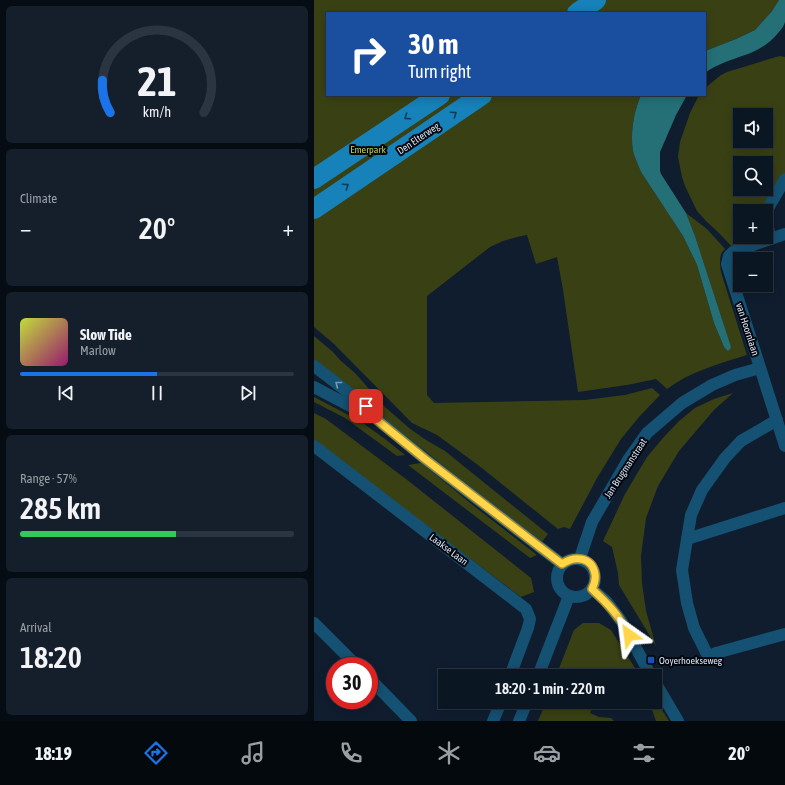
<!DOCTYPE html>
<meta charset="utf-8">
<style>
:root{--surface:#0b1623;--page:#141f2b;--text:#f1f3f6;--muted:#9a9fa6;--line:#2b3541;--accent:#1a73e8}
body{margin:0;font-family:"Asap Condensed",sans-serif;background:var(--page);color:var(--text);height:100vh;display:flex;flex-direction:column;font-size:15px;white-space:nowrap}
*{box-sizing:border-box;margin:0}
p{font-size:13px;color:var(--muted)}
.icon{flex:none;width:22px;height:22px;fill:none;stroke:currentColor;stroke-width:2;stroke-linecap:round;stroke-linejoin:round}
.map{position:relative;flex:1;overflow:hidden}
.panel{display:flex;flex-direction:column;gap:6px;padding:6px;background:#060c13;width:314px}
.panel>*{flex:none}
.top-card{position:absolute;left:12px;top:12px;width:380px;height:84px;border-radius:0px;box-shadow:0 2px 10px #0003,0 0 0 1px var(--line);background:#1a4fa0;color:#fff;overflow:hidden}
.fabs{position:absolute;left:419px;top:108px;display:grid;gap:8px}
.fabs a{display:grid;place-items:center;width:40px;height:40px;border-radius:0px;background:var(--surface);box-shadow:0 2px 10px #0003,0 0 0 1px var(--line);font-size:20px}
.speed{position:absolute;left:12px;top:657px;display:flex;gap:8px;font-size:20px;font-weight:700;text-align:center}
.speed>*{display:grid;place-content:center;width:52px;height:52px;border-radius:50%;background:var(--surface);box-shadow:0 2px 10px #0003,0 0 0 1px var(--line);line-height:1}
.speed .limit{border:6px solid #d22;background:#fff;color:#111}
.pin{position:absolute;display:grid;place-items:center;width:34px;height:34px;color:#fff;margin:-17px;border-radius:8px;box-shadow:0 2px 6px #0006}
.me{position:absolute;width:44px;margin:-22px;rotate:329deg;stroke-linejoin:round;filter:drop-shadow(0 0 3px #0008)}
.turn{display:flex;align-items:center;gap:14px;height:84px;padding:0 16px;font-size:18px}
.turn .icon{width:52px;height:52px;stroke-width:2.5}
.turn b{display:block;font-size:28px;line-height:34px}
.big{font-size:30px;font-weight:600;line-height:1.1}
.panel .tile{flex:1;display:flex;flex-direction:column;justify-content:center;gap:6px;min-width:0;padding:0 14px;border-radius:6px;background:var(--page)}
.panel .dial{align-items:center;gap:0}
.dial svg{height:104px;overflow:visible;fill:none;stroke:var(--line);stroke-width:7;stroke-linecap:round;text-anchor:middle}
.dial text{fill:var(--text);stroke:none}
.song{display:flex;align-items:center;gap:12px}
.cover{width:48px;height:48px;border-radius:6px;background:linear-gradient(135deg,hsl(70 70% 55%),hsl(320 70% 35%))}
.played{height:4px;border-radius:2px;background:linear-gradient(90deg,var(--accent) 50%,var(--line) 50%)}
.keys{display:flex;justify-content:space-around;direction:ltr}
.heat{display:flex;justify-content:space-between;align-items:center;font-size:22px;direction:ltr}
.charge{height:6px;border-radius:3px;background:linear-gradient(90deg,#34c759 57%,var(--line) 0)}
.trip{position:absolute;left:124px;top:669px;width:224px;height:40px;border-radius:0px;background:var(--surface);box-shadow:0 2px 10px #0003,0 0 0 1px var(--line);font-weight:600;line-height:40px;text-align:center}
.tabs{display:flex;height:64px;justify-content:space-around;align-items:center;background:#04090e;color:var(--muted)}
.tabs .icon{width:28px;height:28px}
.tabs .selected{color:var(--accent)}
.tabs b{font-size:18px;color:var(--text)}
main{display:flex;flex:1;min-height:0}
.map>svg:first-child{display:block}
.green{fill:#394114;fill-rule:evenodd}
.water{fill:#257077}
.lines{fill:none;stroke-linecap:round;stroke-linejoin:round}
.street{stroke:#155172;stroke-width:12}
.primary{stroke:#1682b9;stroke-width:20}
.oneway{stroke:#0c3e5b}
.oneway2{stroke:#779ab0}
.route-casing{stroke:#a68a30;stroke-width:10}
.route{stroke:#ffd54a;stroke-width:7}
.transit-dot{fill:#1a4fb4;stroke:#03070f;stroke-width:1.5}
.labels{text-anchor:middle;stroke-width:4;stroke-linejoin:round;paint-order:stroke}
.street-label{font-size:10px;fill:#d9e2ef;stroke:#03070f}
.park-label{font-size:10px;fill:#bbd055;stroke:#03070f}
.poi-label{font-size:10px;fill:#d9e2ef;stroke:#03070f;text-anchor:start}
</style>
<main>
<section class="panel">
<div class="tile dial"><svg viewBox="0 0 100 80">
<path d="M14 69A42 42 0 1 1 86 69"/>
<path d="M14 69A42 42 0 0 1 8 44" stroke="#1a73e8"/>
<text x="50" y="56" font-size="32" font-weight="700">21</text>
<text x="50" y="72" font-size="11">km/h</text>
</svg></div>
<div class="tile"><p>Climate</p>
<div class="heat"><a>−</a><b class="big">20°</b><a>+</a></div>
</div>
<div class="tile">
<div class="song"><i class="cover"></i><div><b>Slow Tide</b><p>Marlow</p></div></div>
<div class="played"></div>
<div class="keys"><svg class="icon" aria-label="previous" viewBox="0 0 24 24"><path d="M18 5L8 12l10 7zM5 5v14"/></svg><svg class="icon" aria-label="pause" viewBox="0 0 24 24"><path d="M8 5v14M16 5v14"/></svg><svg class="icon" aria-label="next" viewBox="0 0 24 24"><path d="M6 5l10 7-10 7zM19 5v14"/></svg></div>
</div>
<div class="tile"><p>Range · 57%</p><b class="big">285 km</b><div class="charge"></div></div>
<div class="tile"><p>Arrival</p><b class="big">18:20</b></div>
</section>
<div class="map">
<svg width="471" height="721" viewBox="0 0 471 721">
<rect width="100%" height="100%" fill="#0f1d2f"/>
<g class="green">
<path d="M0,0h465l-7,11 -17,19 -19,9 -31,12v-38h-378v82h314c-7,16 -11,38 -8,56 2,7 5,14 8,21l42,64 14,29 17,58 10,24 7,1 -36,-112 -9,-23 21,16 18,20c-7,6 -5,15 -4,23l26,83c-28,9 -56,16 -80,34l-11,-10 -29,6 -49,7 -15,-102 -6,-33 -21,7 -9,-29 -10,2 -14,4 -13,6 -63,49v99l7,8 151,-3 40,-5 27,-7 8,7 -21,22 -18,22 -24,39 -27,51 -6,-2 -6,2 -80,-64 -41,-30 -25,-12 -78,-79 -20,-17z"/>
<path d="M466,56l5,1v117l-22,37h-23v26h22l-30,10 -13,-14 -13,-12 -9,-10 -12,-25 -3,-9 -4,-20 2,-15 10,-29 9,-18h6v-7l16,-13 6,-3 49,-15zM426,115h26v26h-26zM426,163h26v26h-26z"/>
<path d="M0,336l19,16 8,9 14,12 30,34 24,21 17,12 19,11 103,83 -7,9 -136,-108 -91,-75z"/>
<path d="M419,393l-19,17 -35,41 -21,35 -12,32 -5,38 1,27 4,28 10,35 -37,-61 -1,-12 -6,-26 -9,-6 22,-47 22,-37 16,-19 16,-17 16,-13 19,-9z"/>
<path d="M0,397l46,24 25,18 20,16 -8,1 -52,-38 -31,-16z"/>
<path d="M0,413l12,6 80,60 125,99 3,14 -13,5 -207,-156z"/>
<path d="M107,463l53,43 63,49 -7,3 -122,-93z"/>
<path d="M269,623h16l12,7 29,46h-5l-2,-2 -2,2h-75l18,-46z"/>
<path d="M341,699l14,22h-13l-7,-19h6z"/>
<path d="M232,702h48l-4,11 9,4 12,1 3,3h-76z"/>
</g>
<g class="water">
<path d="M465,0h6c0,6 0,16 0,22 -1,4 -4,8 -7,11 -8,10 -20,18 -33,22 -14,5 -28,9 -40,18v-22l31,-12 19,-9 17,-19z"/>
<path d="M327,95h46l-11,20 -16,37v19l1,3 25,39 9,23 36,111 -1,2 -2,2 -4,-4 -10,-24 -17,-58 -14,-29 -42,-64c-3,-7 -6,-14 -8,-21 -3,-18 1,-40 8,-56z"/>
</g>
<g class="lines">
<g class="street">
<path d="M452,214l1,-4 18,-31"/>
<path d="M452,222l5,17"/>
<path d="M471,234l-52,18 -4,4 -2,8 58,182"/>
<path d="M0,366l52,40 11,13 48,40 137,105"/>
<path d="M0,387l57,30"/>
<path d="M463,420l-36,21 -16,17 -23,32 -11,25 -9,55 5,33 7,25 15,30 7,-5 69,-19"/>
<path d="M0,446l212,163 4,10 -2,9 -18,48"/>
<path d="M373,539l98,-31"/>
<path d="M266,558l12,-36 36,-62 19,-27 35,-30 30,-18 23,-10 25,-7"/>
<circle cx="262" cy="578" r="19"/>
<path d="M278,589l14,12 16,21 29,54"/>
<path d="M0,623l43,43"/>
<path d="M224,676l31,-80"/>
<path d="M55,678l42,43"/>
<path d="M341,682l23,39"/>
<path d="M179,721l8,-19"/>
<path d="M205,721l8,-19"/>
</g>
<g class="primary">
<path d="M263,13l19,-13"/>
<path d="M0,179l126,-84"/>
<path d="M0,209l168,-114"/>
</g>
</g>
<defs><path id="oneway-chevron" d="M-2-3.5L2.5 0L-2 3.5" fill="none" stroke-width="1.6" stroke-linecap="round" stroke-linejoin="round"/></defs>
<g class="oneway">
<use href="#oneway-chevron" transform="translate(140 114) rotate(-34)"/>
<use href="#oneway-chevron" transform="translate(93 117) rotate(146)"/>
<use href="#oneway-chevron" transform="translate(32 186) rotate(-34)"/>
</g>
<use class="oneway2" href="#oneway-chevron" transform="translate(24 384) rotate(-142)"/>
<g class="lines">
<g class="route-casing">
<path id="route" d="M52,406l11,14 48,39 137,105c13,-9 30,-7 33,10 1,6 -1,11 -3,15 16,15 27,26 37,46"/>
</g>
<use href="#route" class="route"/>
</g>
<rect class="transit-dot" x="333" y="656" width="8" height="8" rx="2"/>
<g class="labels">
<g class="street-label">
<text transform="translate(104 138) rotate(-34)" y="4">Den Elterweg</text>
<text transform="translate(434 329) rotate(72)" y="4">van Hoornlaan</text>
<text transform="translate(311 468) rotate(-57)" y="4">Jan Brugmanstraat</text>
<text transform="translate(135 549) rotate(37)" y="4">Laakse Laan</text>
</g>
<g class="park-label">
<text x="54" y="153">Emerpark</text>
</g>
<g class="poi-label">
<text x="345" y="664">Ooyerhoekseweg</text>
</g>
</g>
</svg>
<div class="fabs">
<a><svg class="icon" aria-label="sound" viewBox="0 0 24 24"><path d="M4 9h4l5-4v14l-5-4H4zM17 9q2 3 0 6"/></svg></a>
<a><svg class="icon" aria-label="search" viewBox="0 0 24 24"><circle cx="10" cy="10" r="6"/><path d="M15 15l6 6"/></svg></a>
<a>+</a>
<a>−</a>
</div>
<div class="speed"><div class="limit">30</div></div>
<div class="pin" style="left:52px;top:406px;background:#d93025"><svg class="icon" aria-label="arrive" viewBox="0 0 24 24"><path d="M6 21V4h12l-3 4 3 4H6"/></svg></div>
<svg class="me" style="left:315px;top:635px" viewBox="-20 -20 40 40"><path d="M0-17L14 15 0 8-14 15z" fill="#ffd54a" stroke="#fff" stroke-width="4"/></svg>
<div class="trip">18:20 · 1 min · 220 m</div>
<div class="top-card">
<div class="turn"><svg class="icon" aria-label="right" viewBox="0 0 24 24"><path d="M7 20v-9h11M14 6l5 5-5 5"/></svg><div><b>30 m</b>Turn right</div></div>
</div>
</div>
</main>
<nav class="tabs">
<b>18:19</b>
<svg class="icon selected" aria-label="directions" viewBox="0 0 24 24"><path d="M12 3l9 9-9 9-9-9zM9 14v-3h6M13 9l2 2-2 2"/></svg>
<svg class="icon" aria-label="music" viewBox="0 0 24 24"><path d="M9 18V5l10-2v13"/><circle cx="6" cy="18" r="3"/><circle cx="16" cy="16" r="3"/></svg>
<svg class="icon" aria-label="phone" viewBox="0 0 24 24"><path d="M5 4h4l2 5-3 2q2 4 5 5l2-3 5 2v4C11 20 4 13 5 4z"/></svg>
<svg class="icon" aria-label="climate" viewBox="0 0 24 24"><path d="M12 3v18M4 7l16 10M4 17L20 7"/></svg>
<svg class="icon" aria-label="car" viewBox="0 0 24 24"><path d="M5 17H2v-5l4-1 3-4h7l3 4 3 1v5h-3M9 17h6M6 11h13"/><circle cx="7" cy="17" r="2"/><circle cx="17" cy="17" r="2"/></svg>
<svg class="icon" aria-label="filters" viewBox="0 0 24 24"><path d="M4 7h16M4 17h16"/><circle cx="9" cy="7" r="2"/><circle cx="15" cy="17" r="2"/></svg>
<b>20°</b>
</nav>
